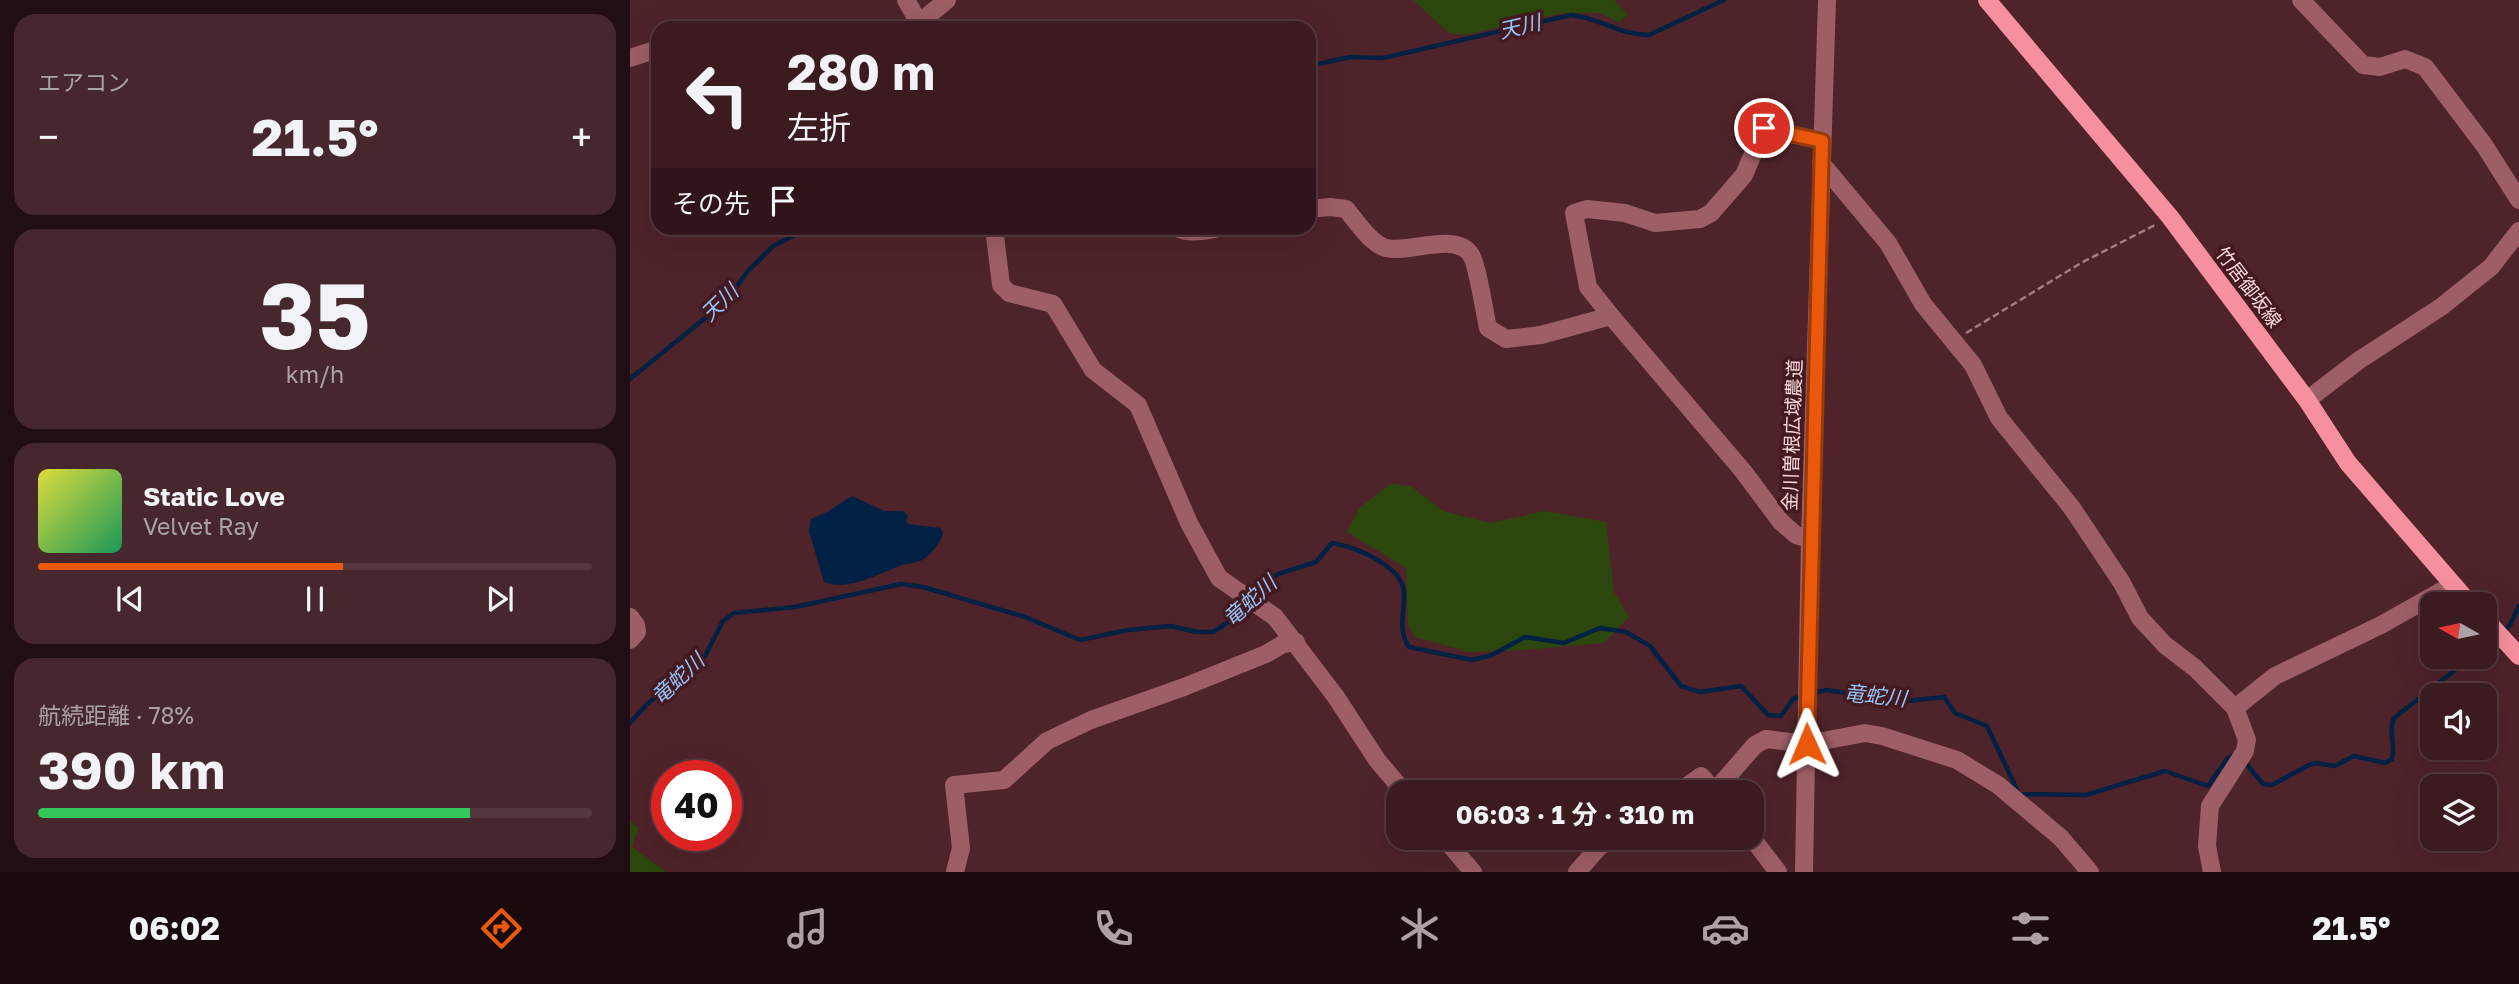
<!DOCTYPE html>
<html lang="ja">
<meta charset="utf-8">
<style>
:root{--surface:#3b1a20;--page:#46272d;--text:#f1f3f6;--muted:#aca1a5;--line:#54383e;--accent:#ea580c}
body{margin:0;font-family:"Golos Text","Noto Sans JP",sans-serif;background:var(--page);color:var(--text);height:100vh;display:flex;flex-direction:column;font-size:26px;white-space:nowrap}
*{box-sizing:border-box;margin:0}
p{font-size:23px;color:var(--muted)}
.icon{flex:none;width:38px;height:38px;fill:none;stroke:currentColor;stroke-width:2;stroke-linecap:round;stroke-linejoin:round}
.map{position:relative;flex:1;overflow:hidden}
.side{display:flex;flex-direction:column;gap:14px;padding:14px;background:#200e12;width:630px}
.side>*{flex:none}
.guide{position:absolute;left:21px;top:21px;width:665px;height:214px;border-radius:21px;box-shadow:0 7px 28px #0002,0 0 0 2px var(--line);background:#3b1a20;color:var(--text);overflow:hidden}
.needle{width:46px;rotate:279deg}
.tools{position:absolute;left:1790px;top:592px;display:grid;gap:14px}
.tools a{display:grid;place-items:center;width:77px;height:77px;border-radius:14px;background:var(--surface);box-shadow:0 7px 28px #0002,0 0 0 2px var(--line);font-size:35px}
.speed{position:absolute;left:21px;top:760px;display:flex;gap:14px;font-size:35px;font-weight:700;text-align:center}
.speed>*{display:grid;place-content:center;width:91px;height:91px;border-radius:50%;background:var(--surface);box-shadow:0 7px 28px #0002,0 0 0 2px var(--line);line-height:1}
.speed .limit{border:10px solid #d22;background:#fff;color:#111}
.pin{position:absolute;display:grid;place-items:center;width:60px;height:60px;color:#fff;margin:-30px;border:4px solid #fff;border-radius:50%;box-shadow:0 2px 7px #0007}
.me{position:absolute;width:77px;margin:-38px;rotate:359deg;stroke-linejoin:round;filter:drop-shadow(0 0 5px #0008)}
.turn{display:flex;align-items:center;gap:24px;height:147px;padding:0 21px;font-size:32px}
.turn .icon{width:91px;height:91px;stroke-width:2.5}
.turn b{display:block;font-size:49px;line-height:60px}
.then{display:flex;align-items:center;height:66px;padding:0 21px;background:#0003;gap:14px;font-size:26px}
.big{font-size:52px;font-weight:700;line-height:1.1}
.side .card{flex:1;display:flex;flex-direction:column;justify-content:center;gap:10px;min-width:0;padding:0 24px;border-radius:21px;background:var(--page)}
.side .dial{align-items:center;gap:0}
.dial b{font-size:91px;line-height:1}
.song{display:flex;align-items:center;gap:21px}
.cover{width:84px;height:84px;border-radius:10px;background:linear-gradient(135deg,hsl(60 70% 55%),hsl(150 70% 35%))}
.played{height:7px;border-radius:4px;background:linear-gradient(90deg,var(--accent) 55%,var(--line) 55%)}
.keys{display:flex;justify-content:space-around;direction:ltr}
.heat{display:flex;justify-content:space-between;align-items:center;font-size:38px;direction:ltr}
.charge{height:10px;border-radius:5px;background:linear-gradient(90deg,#34c759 78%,var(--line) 0)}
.trip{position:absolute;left:756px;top:780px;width:378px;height:70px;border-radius:21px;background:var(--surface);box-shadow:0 7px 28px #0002,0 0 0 2px var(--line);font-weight:700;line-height:70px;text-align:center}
.tab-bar{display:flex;height:112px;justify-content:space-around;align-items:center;background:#180a0d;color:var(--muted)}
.tab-bar .icon{width:49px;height:49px}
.tab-bar .current{color:var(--accent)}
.tab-bar b{font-size:32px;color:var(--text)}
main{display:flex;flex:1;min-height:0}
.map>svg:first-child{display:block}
.green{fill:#2c470d}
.water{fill:#002143}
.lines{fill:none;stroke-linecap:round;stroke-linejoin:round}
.stream{stroke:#002143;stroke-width:4.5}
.path{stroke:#a17c81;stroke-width:2.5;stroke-dasharray:7 3.5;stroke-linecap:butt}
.minor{stroke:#9d5e67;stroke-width:18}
.major{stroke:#f7909e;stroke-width:18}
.route-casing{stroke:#983908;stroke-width:18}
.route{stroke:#ea580c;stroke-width:12}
.labels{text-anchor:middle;stroke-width:7;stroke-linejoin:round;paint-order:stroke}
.street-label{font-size:19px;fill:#f7d9dc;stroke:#441920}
.water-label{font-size:21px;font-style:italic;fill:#93c4fa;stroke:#441920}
</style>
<main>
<section class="side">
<div class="card"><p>エアコン</p>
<div class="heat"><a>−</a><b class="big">21.5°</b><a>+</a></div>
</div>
<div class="card dial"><b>35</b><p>km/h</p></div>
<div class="card">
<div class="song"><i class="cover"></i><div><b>Static Love</b><p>Velvet Ray</p></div></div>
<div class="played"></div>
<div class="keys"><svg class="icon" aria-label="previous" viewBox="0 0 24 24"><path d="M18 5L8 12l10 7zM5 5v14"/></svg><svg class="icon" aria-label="pause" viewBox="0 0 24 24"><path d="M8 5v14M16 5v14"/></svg><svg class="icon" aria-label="next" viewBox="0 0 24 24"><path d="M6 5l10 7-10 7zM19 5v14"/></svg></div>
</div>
<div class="card"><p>航続距離 · 78%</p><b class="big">390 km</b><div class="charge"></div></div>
</section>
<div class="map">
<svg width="1889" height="872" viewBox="0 0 1889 872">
<rect width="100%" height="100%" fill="#4f232a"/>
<g class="green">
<path d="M783,0h201l14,15 -9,7 -21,-9h-36l-96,22 -17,-2z"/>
<path d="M762,483l20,4 31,24 47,12 55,-12 61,11 8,70 15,25 -25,26 -81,7 -54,2 -54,-15 -7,-13 -2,-56 -59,-36 13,-25z"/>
<path d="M0,821l8,7 -6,19 34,25h-36z"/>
</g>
<path class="water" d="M222,496l32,15h19l5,5 -2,5 2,3 33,4 2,5c-2,9 -11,20 -19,26 -6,4 -14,4 -21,6 -24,8 -54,27 -79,17l-15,-51 2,-12 16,-7z"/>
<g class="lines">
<g class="stream">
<path d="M679,66l41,-9 33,1 188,-43c30,3 48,20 78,20l75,-35"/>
<path d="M0,379l95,-77 23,-31 25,-25 36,-18"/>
<path d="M623,594l25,-20 38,-12 16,-19c24,4 71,23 72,50 1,20 -7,36 5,54l63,13 20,-5 33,-18 39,6 36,-15 26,4 24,14 31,40 19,6 41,-6 27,29 13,1 12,-17 9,-3"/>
<path d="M1873,632l7,-7 9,-19"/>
<path d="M1855,648l12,-10"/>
<path d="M1181,694l15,-4 81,11 37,-4 11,16 32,13 32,68 67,1 79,-24 43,15 19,-27 9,-5"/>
<path d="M0,723l16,-18 59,-49 18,-35 11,-8 61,-6 106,-23 22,3 102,30 55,23 48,-10 42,-4 27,6h16l20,-13 14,-18"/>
<path d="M1613,760l20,24 9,1 37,-20 7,-2 19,3 19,-10 31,7 7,-4c4,-14 -4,-28 2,-41l79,-62"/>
</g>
<path class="path" d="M1336,333l115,-70 74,-38"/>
<g class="minor">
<path d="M276,0l16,28"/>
<path d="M1671,0l62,65 17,2 25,-8 20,8 59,78 35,55"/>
<path d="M289,23l28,-23"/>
<path d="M0,58l28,-9"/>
<path d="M1191,163l67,80 35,61 50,61 26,53 73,90 50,75 18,35 25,27 30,23 40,40"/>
<path d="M679,209l21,-2 16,2c11,13 22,31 37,38 21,9 73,-17 88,8 6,8 14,60 17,73l18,11 35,-4 70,-19 132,155 38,51 15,13 14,4"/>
<path d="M364,228l7,57 8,8 44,11 40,66 45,35 51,118 30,55 56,39 61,80 41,63 28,33"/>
<path d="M546,228c14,6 29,3 43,0"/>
<path d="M981,316l-23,-29 -14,-74 13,-4 38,4 30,10 45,-4 11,-6 33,-38 20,-47 58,13"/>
<path d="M1677,400l51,-39 83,-54 50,-40 28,-36"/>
<path d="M0,617l6,8 1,7 -7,8"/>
<path d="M1085,791l40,-46 11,-6 41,5 58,-11 17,3 75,24 41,25 63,53 29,34"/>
<path d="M1047,793l24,-17 15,17"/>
<path d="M814,838l29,34"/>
<path d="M1122,838l26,34"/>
<path d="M325,872l6,-24 -7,-63 50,-5 43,-39 44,-21 93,-33 82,-33 17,-10 13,-2"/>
<path d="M947,872l22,-25 13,-9"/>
<path d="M1174,872l6,-333 17,-539"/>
<path d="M1582,872l-5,-26 3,-40 35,-55 2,-11 -12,-32 40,-32 106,-51 71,-40"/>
</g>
<g class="major">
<path d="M1357,0l183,217 137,183 41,63 122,141"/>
<path d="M1855,619l34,37"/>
</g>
</g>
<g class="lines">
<g class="route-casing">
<path id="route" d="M1134,128l58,13 -15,603"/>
</g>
<use href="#route" class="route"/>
</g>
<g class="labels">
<g class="street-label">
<text transform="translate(1619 287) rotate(53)" y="7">竹居御坂線</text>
<text transform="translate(1162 435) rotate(-88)" y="7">金川曽根広域農道</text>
</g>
<g class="water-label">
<text transform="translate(890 27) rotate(-13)" y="7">天川</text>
<text transform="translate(90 303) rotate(-44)" y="7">天川</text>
<text transform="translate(620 601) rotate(-42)" y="7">竜蛇川</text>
<text transform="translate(48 679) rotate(-43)" y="7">竜蛇川</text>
<text transform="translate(1245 696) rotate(6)" y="7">竜蛇川</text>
</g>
</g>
</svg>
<div class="tools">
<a><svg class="needle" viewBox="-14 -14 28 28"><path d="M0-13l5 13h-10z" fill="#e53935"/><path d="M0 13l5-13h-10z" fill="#aca1a5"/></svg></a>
<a><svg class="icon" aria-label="sound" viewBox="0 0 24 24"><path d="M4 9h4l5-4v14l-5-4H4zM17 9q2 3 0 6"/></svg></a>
<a><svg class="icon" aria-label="layers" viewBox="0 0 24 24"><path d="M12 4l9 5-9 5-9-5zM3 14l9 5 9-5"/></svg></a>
</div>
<div class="speed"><div class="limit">40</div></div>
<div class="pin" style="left:1134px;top:128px;background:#d93025"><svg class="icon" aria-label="arrive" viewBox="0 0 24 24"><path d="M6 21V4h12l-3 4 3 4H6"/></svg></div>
<svg class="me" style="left:1177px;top:744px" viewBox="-20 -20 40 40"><path d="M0-17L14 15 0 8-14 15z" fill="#ea580c" stroke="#fff" stroke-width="4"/></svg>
<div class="trip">06:03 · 1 分 · 310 m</div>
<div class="guide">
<div class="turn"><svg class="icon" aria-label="left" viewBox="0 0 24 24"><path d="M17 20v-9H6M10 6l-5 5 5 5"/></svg><div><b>280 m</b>左折</div></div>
<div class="then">その先<svg class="icon" aria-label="arrive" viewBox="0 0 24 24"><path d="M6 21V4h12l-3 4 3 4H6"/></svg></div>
</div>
</div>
</main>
<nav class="tab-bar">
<b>06:02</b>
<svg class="icon current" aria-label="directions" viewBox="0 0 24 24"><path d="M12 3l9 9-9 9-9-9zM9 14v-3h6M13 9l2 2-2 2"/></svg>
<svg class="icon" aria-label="music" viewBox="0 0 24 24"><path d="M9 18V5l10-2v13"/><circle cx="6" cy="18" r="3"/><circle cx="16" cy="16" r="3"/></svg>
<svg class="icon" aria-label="phone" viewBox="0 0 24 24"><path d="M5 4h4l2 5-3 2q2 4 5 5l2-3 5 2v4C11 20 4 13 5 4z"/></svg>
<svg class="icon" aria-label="climate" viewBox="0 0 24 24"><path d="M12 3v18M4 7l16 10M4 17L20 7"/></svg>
<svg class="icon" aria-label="car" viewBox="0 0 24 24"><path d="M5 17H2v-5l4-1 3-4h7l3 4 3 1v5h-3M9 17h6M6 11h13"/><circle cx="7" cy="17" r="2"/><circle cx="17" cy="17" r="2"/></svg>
<svg class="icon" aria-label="filters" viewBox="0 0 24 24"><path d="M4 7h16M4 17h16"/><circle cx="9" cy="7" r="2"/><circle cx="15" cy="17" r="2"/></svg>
<b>21.5°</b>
</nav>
